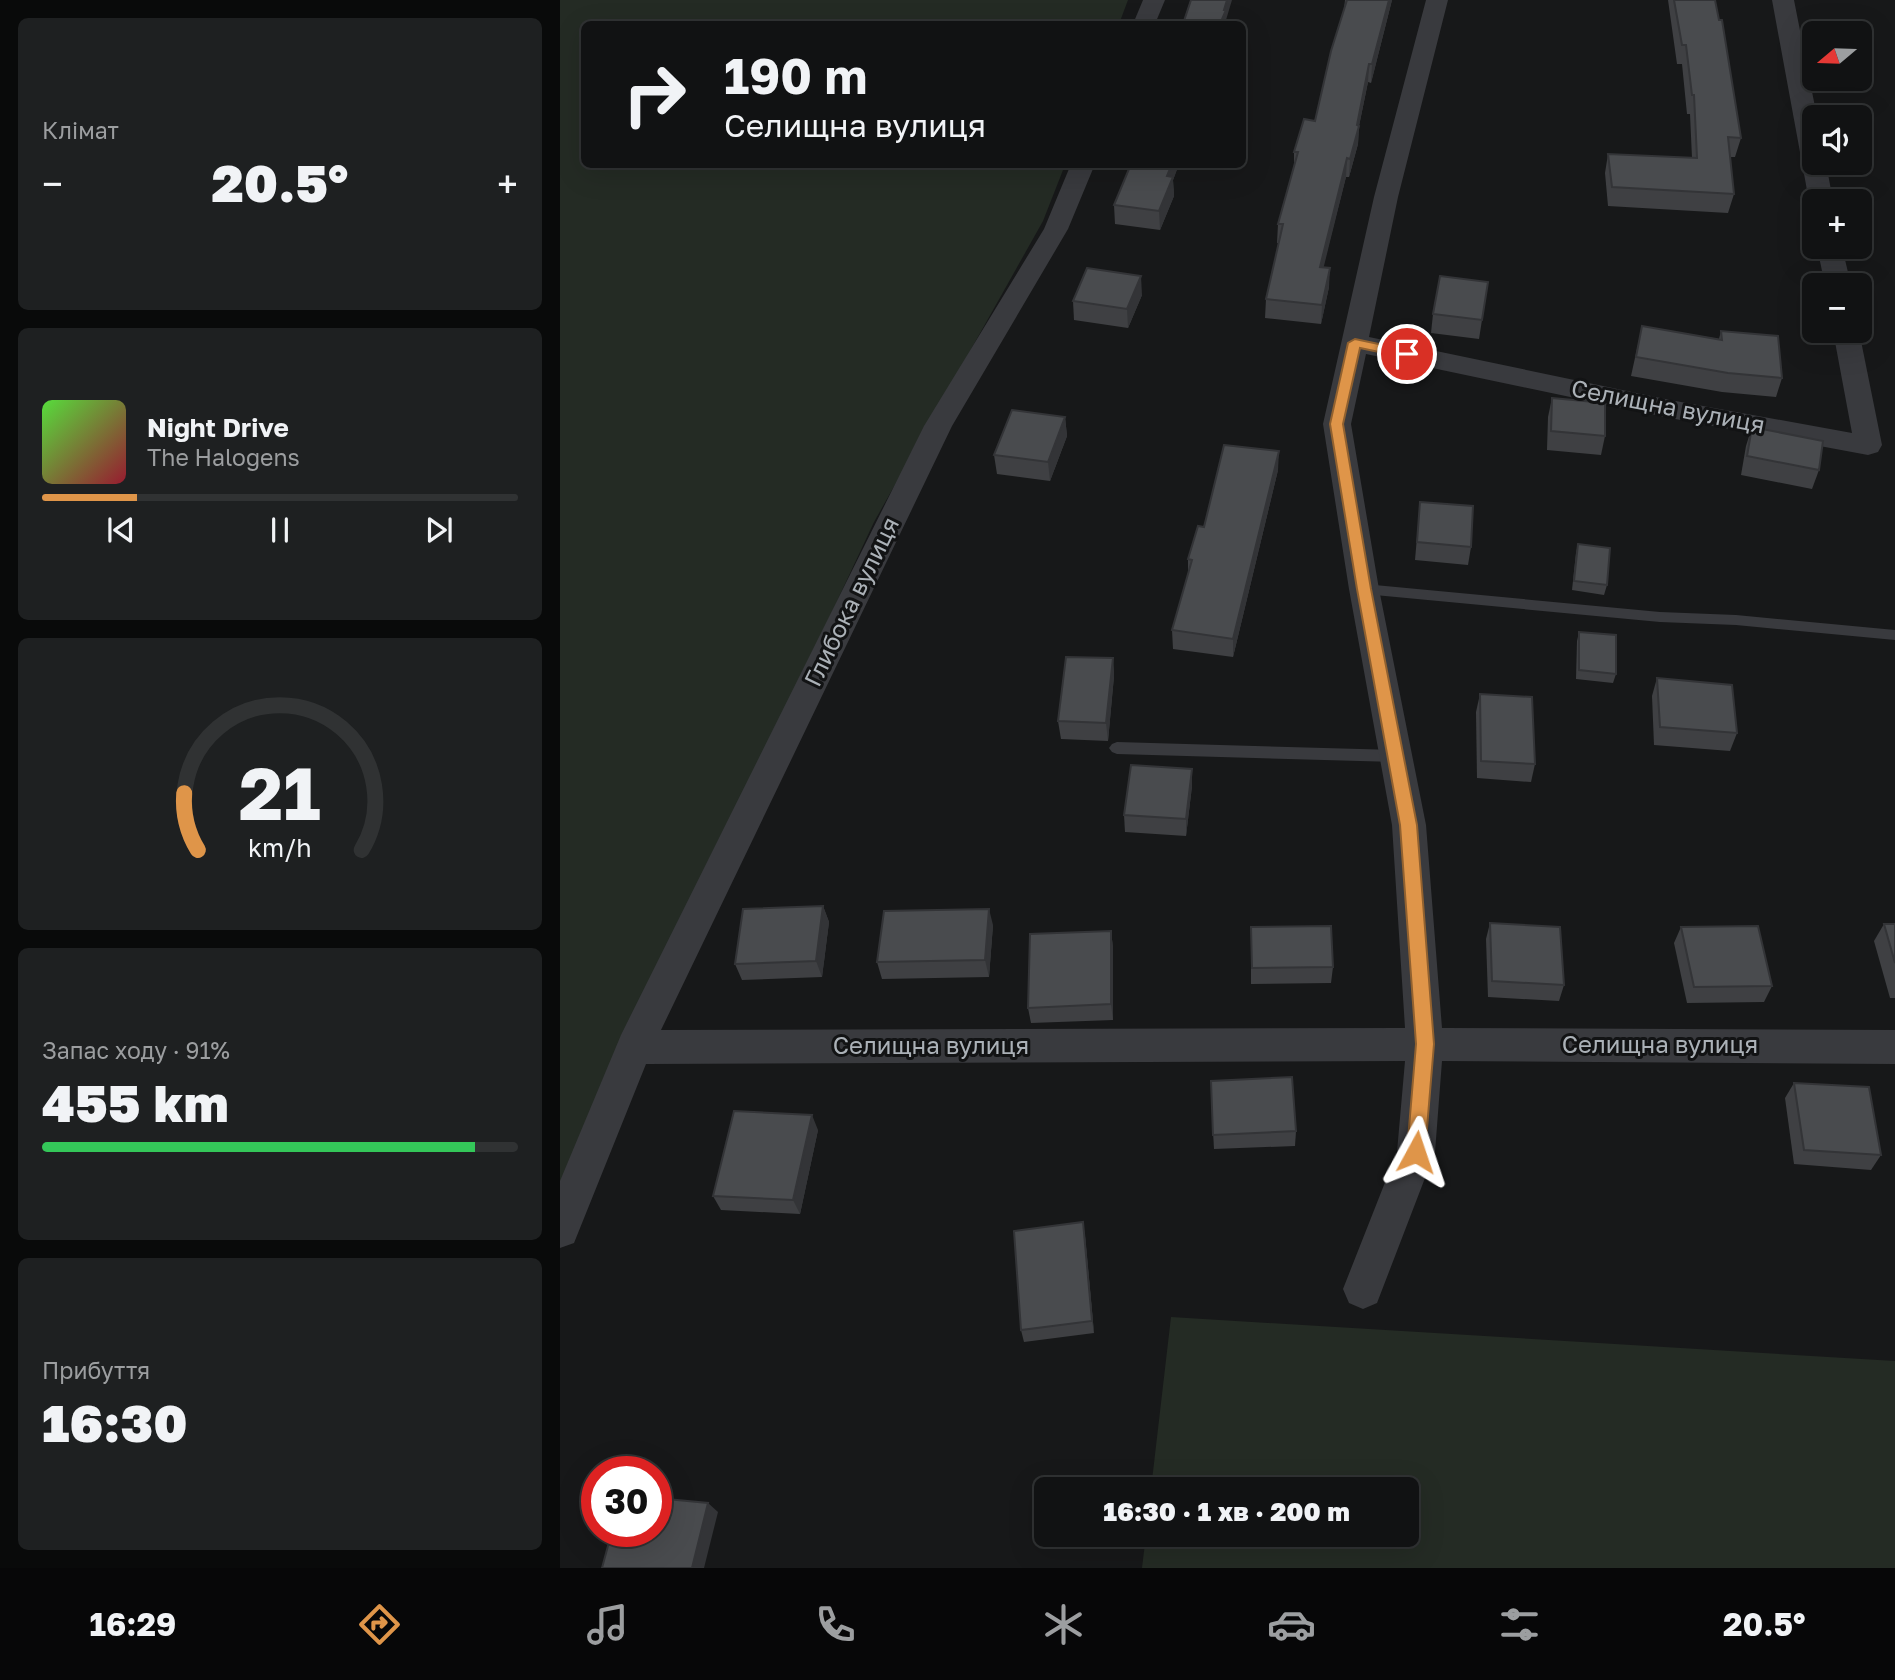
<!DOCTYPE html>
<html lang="uk">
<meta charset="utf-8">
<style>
:root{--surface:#111213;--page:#1e2021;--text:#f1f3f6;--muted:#9c9ea0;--line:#303233;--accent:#df9549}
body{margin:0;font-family:"Golos Text",sans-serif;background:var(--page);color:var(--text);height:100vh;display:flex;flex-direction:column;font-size:26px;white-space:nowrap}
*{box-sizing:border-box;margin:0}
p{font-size:23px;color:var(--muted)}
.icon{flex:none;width:38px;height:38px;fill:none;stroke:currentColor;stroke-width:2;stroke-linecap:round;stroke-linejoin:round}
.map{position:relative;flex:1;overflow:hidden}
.details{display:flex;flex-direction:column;gap:18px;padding:18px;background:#090a0a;width:560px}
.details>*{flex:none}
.guide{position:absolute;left:21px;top:21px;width:665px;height:147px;border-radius:10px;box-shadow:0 7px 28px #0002,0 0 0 2px var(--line);background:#111213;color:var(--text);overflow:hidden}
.needle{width:46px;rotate:251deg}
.buttons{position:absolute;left:1242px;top:21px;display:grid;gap:14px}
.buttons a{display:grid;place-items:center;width:70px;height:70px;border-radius:10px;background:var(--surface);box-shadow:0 7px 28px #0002,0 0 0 2px var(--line);font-size:35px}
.speed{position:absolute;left:21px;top:1456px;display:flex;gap:14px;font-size:35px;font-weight:700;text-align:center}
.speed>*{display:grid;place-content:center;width:91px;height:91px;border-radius:50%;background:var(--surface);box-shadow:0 7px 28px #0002,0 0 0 2px var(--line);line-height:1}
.speed .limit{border:10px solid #d22;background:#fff;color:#111}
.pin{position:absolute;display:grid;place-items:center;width:60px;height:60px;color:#fff;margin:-30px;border:4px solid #fff;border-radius:50%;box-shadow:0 2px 7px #0007}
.me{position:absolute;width:77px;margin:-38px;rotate:5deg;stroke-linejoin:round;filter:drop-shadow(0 0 5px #0008)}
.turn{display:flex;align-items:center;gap:24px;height:147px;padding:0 28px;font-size:32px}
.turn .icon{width:91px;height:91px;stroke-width:2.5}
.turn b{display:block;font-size:49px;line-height:60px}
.big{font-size:52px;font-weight:800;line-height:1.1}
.details .widget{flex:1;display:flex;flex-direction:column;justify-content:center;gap:10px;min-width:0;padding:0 24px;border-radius:10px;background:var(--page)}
.details .dial{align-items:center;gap:0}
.dial svg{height:182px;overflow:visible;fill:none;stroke:var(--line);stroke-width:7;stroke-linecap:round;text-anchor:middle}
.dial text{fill:var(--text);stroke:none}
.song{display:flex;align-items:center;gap:21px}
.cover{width:84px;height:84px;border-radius:10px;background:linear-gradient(135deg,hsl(110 70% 55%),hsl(350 70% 35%))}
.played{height:7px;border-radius:4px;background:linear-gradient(90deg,var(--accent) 20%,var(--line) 20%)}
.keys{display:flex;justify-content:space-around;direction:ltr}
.heat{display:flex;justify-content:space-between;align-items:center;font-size:38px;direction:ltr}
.charge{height:10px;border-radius:5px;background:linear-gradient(90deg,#34c759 91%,var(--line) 0)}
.trip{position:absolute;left:474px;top:1477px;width:385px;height:70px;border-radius:10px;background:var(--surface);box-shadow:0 7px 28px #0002,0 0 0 2px var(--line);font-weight:800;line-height:70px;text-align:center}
.tab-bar{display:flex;height:112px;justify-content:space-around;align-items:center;background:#070708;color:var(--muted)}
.tab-bar .icon{width:49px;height:49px}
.tab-bar .selected{color:var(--accent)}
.tab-bar b{font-size:32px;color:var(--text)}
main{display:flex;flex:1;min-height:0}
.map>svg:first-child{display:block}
.green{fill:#242b24}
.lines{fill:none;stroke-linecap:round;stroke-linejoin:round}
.lane{fill:#393a3e;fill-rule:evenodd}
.street{fill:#393a3e;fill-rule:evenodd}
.wall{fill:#3f4043}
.shaded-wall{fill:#333437}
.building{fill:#494b4e;stroke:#333437;stroke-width:2}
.route{fill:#df9549;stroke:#91612f;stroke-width:2}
.labels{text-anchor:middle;stroke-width:6;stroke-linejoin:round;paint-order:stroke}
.street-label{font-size:24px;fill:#abb1b7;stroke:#121314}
</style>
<main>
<section class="details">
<div class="widget"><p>Клімат</p>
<div class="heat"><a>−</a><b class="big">20.5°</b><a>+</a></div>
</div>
<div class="widget">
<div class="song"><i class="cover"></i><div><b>Night Drive</b><p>The Halogens</p></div></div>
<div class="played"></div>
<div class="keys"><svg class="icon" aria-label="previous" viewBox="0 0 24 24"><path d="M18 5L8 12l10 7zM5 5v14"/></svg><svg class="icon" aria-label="pause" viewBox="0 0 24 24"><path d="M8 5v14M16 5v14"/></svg><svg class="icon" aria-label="next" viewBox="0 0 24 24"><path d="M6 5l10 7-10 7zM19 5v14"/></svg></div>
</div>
<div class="widget dial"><svg viewBox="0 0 100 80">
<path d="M14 69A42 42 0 1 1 86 69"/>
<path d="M14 69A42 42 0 0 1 8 44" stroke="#df9549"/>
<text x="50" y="56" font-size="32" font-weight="700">21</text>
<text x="50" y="72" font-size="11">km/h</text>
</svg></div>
<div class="widget"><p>Запас ходу · 91%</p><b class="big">455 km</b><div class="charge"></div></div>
<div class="widget"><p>Прибуття</p><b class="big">16:30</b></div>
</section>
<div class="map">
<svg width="1335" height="1568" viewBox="0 0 1335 1568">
<rect width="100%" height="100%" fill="#171819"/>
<g class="green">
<path d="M0,0h568l-9,24h-535v140l481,1 -22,56 -169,301 -314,671z"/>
<path d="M611,1317l724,44v207h-753l4,-33h261v-46h-256z"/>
</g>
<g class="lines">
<g class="lane">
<path d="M804,584l296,28 76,3 159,15v10l-159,-15 -76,-3 -296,-28 -7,-5z"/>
<path d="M557,742l279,8 5,2 3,4 -3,4 -5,2 -279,-8 -5,-2 -3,-4 3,-4z"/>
</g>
<g class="street">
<path d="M583,0h22l-10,24h-22z"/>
<path d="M866,0h22l-50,197 -29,140 301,63 182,33 -19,-102h26l23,114 -4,7 -10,3 -198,-37 -304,-64 -15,70 28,165 47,236 16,203 453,2v34l-453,-3 -7,91 -58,151 -14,6 -14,-6 -6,-14 54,-137 8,-91 -759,3 -72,179 -14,5v-67l61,-146 303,-609 120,-197 27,-65h24l-27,65 -116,197 -291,604 744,-2 -13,-203 -43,-236 -26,-165 51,-227z"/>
<path d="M1212,0h22l23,117 -2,46h11l7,38h-18v6l-6,-6z"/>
<path d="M1257,247h25l9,38h-26z"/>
</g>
</g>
<g class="wall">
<path d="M785,0h47l-21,83 -3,-1 -9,44 -1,18 -9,33h-3l-23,90 6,20 -8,37 -56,-6 1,-19 13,-56h-2l1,-19 16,-57v-15l21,-31 29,-112z"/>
<path d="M1108,0h47l26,138 -6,19h-5l4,37 -6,19 -120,-7 -3,-33 3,-19 84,4 -2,-44h-3l-5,-50h-5z"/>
<path d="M571,164h48l-6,16 1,16 -14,34 -45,-6 -1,-19z"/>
<path d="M928,282l-9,57 -48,-6 2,-19z"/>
<path d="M582,295l-14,33 -54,-8 -1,-19z"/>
<path d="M1082,326l77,13 2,-8 61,47 -6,19 -54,-5 -91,-16z"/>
<path d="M992,398l53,38 -4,19 -54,-5 1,-33z"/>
<path d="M505,417l2,19 -17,45 -53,-7 -3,-19z"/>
<path d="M1192,427l67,43 -7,19 -71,-14 5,-29z"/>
<path d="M718,470l-45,187 -60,-8 -1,-19 16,-57v-14l16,-32z"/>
<path d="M860,502l51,45 -3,18 -53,-5z"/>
<path d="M1018,544l29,41 -3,10 -32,-5 4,-37z"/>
<path d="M1019,632l37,42 -3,9 -37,-4 1,-38z"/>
<path d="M553,658l1,18 -6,65 -47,-2 -3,-18z"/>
<path d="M1097,678l80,55 -7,18 -76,-6 -2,-49z"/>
<path d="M920,694l55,70 -4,18 -54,-4 -1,-66z"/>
<path d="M632,786l-6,50 -61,-4 -1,-17z"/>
<path d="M263,906l6,16 -7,55 -80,3 -7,-16z"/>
<path d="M930,923l74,62 -5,16 -71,-4 -2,-58z"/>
<path d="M1324,924h11v74h-5l-16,-57z"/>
<path d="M433,925l-4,52 -107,2 -5,-17z"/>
<path d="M691,927l82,40 -2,16 -80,1z"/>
<path d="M1121,927l91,59 -8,16 -77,1 -13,-60z"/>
<path d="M551,931l2,17v72l-82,3 -3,-15z"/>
<path d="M1234,1083l87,72 -10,15 -77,-6 -9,-66z"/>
<path d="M651,1096l85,35 -1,15 -81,3z"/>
<path d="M258,1130l-18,84 -79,-4 -8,-14z"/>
<path d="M525,1236l9,97 -70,9 -3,-12z"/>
</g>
<g class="shaded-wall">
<path d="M667,0h5l-6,20v4h-6z"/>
<path d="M829,0h3l-21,83 1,-19z"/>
<path d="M809,64l-1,18 -9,44 -1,18 -9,33 1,-18z"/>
<path d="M787,158l-1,19 -27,109 1,-19z"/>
<path d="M612,164h7l-6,16 1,16 -14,34 -1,-19 8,-35z"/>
<path d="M770,268l-1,19 -8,37 1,-19z"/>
<path d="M581,276l1,19 -14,33 -1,-19z"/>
<path d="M505,417l2,19 -17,45 -2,-19z"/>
<path d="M719,451l-1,19 -45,187v-18z"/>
<path d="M553,658l1,18 -6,65 -2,-18z"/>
<path d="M632,769v17l-6,50v-17z"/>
<path d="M263,906l6,16 -7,55 -6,-16z"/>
<path d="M429,909l4,16 -4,52 -4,-17z"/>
<path d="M551,931l2,17v72l-2,-16z"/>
<path d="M252,1115l6,15 -18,84 -7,-14z"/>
<path d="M523,1222l2,14 9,97 -2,-12z"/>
<path d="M148,1503l10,9 -14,56h-12z"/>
</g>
<g class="building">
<path d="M631,0h36l-3,10h2l-6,14h-37z"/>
<path d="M787,0h42l-17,64h-3l-12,61 2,1 -9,33 -3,-1 -27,109 10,1 -8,37 -56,-6 17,-75h-5l20,-72h-4l10,-33 11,2 16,-70z"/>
<path d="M1114,0h41l4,20h3l19,118 -13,-1 6,57 -122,-7 -4,-33 89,4 -3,-63h-2l-6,-50h-4z"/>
<path d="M571,164h41l-5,12 6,1 -14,34 -45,-6z"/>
<path d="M527,268l54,8 -14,33 -54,-8z"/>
<path d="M880,276l48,6 -6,38 -49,-6z"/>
<path d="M1082,326l80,14 -1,-9 57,5 4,42 -54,-5 -92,-16z"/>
<path d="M992,398l53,5v33l-54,-5z"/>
<path d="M452,410l53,7 -17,45 -54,-7z"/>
<path d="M1192,427l71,14 -4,29 -72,-14z"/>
<path d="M664,445l55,6 -46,188 -61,-9 20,-70 -4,-1 10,-33 6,1z"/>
<path d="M860,502l53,4 -2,41 -54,-5z"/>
<path d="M1018,544l32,4 -3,37 -33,-4z"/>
<path d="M1019,632l37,3v39l-37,-4z"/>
<path d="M506,657l47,1 -7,65 -48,-2z"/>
<path d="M1097,678l75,7 5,48 -77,-6z"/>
<path d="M920,694l52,3 3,67 -54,-3z"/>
<path d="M571,765l61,4 -6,50 -62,-4z"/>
<path d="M263,906l-7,55 -81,3 8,-55z"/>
<path d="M429,909l-4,51 -108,2 7,-51z"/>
<path d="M930,923l70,4 4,58 -72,-4z"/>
<path d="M1324,924h11v39z"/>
<path d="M771,926l2,41 -81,1 -1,-41z"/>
<path d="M1198,926l14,60 -78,1 -13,-60z"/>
<path d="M551,931v73l-83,4 2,-74z"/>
<path d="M732,1077l4,54 -83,4 -2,-54z"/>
<path d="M1234,1083l75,4 12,68 -77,-5z"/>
<path d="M174,1111l78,4 -19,85 -80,-4z"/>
<path d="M523,1222l9,99 -71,9 -7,-99z"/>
<path d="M96,1498l52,5 -16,65h-90l10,-37h44z"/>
</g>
<path class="route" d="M795,339l52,11 7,4 -7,4 -47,-10 -17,76 28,165 46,236 17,219 -9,108 -2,6 -7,3 -6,-3 -3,-6 9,-108 -16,-219 -43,-236 -27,-165 18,-81z"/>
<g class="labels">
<g class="street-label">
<text transform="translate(1108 407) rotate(11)" y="8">Селищна вулиця</text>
<text transform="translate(292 602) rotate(-64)" y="8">Глибока вулиця</text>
<text x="1100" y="1053">Селищна вулиця</text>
<text x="371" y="1054">Селищна вулиця</text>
</g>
</g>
</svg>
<div class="buttons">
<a><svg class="needle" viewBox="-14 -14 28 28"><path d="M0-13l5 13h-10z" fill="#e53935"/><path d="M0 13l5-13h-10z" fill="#9c9ea0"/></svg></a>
<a><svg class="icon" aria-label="sound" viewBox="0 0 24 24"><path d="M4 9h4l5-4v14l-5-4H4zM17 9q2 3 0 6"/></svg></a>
<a>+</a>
<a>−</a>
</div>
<div class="speed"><div class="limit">30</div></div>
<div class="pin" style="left:847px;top:354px;background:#d93025"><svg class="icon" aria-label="arrive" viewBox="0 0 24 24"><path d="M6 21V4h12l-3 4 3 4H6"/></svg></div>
<svg class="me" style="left:856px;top:1152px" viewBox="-20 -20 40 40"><path d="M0-17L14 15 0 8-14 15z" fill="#df9549" stroke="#fff" stroke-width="4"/></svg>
<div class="trip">16:30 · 1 хв · 200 m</div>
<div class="guide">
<div class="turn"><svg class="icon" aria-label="right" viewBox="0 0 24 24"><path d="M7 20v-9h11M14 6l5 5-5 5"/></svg><div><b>190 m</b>Селищна вулиця</div></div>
</div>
</div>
</main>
<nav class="tab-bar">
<b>16:29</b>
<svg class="icon selected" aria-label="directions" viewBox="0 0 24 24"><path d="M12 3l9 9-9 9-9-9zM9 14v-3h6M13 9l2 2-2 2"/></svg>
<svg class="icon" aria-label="music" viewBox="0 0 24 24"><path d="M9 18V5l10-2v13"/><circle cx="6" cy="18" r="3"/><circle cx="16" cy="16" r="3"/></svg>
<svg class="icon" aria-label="phone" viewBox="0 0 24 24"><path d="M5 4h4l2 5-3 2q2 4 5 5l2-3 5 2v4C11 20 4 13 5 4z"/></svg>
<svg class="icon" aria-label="climate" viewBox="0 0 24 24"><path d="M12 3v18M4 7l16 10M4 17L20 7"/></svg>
<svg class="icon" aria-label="car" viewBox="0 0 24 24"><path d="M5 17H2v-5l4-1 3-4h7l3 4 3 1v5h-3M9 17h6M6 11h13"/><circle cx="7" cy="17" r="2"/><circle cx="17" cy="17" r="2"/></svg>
<svg class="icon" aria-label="filters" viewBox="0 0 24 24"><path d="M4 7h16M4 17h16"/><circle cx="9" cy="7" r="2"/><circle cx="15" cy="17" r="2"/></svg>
<b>20.5°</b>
</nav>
